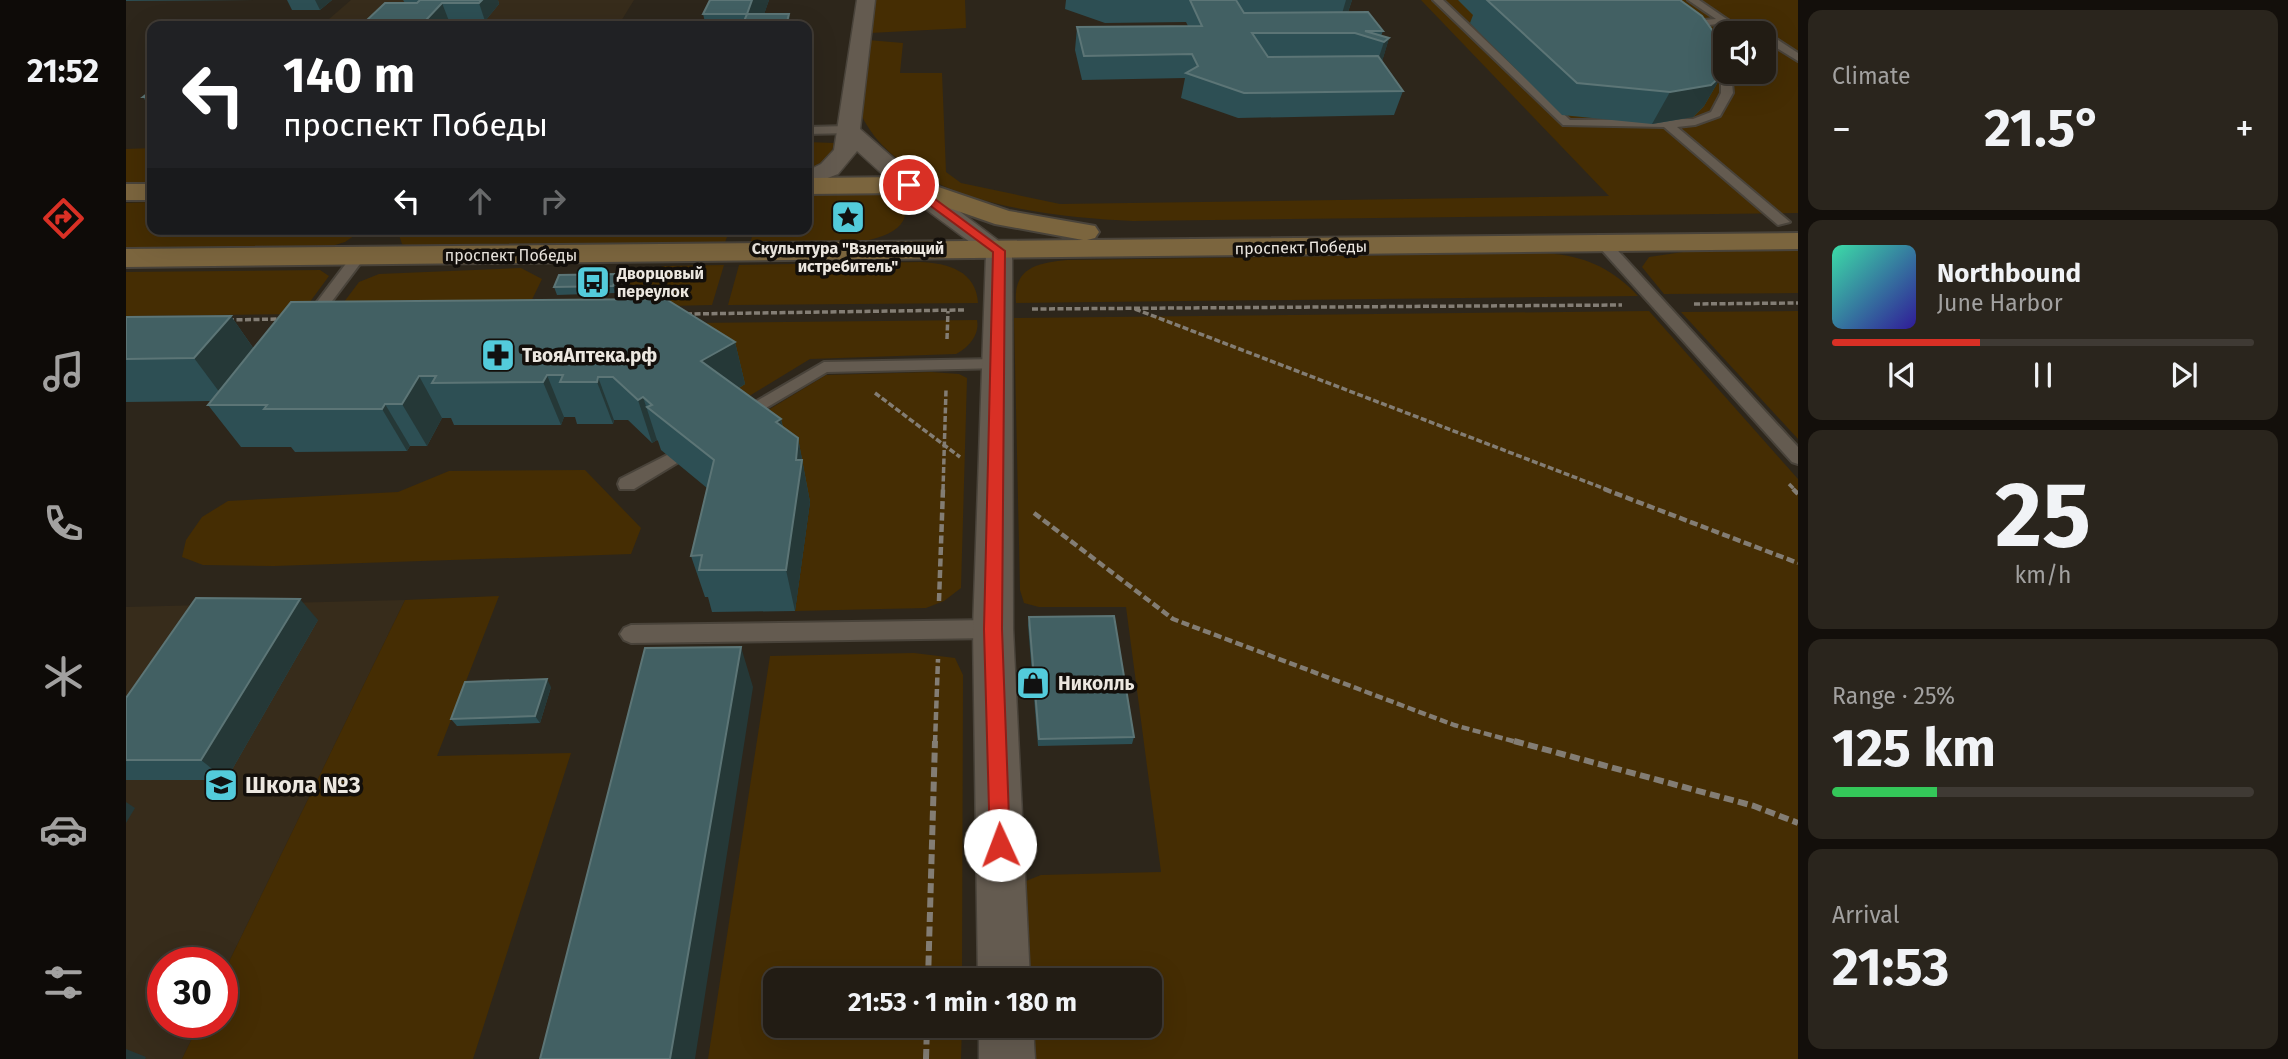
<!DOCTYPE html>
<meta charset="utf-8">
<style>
:root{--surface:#221c14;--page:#2a251d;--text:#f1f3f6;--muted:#a2a1a0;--line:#3f3a34;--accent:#d93025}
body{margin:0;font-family:"Fira Sans",sans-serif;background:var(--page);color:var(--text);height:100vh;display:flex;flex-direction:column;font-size:26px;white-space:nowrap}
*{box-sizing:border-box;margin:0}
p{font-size:23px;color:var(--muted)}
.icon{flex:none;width:38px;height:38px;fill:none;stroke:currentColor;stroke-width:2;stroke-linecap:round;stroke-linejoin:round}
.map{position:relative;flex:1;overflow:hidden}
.details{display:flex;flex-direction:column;gap:10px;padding:10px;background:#130f0b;width:490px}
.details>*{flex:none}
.banner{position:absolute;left:21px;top:21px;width:665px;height:214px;border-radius:14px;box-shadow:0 7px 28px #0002,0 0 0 2px var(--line);background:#202124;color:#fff;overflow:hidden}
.controls{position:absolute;left:1587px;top:21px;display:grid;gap:14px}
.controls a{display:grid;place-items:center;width:63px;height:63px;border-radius:14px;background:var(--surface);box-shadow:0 7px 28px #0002,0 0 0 2px var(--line);font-size:35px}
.speed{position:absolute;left:21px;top:947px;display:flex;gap:14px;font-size:35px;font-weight:700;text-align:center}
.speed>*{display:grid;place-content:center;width:91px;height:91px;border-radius:50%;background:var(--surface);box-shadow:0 7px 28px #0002,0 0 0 2px var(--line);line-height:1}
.speed .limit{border:10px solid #d22;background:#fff;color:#111}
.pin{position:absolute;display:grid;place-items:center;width:60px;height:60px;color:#fff;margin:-30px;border:4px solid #fff;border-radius:50%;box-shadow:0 2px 7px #0007}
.me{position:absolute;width:77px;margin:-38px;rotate:358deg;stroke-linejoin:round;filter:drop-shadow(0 0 5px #0008)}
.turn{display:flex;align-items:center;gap:24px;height:147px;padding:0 21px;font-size:32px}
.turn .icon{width:91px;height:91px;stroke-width:2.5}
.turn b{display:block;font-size:49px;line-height:60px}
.lanes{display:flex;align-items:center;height:66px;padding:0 21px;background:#0003;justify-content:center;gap:35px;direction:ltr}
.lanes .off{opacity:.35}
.big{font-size:52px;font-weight:700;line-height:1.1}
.details .card{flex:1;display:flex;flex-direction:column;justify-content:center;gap:10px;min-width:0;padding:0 24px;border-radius:14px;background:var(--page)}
.details .dial{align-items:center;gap:0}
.dial b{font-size:91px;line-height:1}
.song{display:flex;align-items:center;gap:21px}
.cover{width:84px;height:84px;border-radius:10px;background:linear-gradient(135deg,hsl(160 70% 55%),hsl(250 70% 35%))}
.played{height:7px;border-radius:4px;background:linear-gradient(90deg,var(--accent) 35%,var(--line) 35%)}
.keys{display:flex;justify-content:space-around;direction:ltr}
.heat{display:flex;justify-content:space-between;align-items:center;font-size:38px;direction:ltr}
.charge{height:10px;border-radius:5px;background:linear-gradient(90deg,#34c759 25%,var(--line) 0)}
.trip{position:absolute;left:637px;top:968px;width:399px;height:70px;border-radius:14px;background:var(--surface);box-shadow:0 7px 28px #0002,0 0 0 2px var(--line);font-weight:700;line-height:70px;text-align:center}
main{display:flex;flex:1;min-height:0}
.tab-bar{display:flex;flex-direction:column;width:126px;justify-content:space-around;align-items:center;background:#0e0b08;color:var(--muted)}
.tab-bar .icon{width:49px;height:49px}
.tab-bar .selected{color:var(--accent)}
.tab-bar b{font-size:32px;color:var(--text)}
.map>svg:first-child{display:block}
.built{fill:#372c1b}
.green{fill:#452d03;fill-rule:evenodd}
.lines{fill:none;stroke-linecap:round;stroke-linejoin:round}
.service-casing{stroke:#49433a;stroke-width:4}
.minor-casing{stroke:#49433a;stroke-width:3}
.secondary-casing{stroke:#49433a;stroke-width:4}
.path-far2{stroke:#837d74;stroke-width:3.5;stroke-dasharray:6 2.5;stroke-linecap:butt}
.path-far1{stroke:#837d74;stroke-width:4.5;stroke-dasharray:8 3.5;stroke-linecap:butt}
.path{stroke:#837d74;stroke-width:6;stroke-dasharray:10 4.5;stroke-linecap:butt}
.service{fill:#645b50;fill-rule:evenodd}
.minor{fill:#645b50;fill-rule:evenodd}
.secondary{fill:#7b653e;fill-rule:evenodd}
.wall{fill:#2d4f54}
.shaded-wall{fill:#253837}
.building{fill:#426063;stroke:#5c7576;stroke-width:2}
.route{fill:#d93025;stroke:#8d1f18;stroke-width:2}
.labels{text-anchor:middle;stroke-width:7;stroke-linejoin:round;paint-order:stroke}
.far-street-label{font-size:16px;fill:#ece7e0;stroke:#130f0b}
.far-poi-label{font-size:16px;font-weight:bold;fill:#ece7e0;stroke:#130f0b}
.poi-label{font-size:19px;font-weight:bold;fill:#ece7e0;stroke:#130f0b;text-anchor:start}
.near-poi-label{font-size:23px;font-weight:bold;fill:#ece7e0;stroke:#130f0b;text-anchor:start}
</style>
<main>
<nav class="tab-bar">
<b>21:52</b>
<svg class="icon selected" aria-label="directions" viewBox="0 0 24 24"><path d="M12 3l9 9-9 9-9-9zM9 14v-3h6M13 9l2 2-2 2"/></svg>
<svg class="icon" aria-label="music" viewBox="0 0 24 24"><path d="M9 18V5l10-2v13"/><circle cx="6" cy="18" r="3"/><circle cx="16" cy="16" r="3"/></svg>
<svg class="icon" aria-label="phone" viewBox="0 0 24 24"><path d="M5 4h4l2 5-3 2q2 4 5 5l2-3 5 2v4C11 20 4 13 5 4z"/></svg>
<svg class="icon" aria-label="climate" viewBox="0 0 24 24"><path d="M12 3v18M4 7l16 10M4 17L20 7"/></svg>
<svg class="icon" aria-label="car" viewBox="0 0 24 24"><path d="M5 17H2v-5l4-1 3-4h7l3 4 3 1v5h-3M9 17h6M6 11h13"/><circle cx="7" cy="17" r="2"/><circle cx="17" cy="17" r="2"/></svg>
<svg class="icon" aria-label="filters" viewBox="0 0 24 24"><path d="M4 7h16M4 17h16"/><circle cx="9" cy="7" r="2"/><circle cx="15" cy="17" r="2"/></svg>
</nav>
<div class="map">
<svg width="1672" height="1059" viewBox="0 0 1672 1059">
<rect width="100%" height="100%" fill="#2d261b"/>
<g class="built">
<path d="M225,0h283l-16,26h-297z"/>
<path d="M279,600l-183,376v-14h-59v60h37l-18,37h-56v-452z"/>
</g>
<g class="green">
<path d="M749,0h90l1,28 -96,5z"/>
<path d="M1295,0h377v213l-665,8c-82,-4 -202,-16 -258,-84 -7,-10 -15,-20 -16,-33 -1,-20 6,-44 9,-64l35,3 -3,30h42l4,99 15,11 99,21 549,-8zM1600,33h38v39h-38z"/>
<path d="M681,142l27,1c-3,16 -13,22 -27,28z"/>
<path d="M26,148v38l-26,1v-38z"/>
<path d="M681,193c27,0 89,-11 98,23 -11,39 -121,27 -155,28l4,-15h53z"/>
<path d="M26,202v27h212l-19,13 -20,6 -199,5v-50z"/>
<path d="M271,229h333l-6,16 -310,3 -12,-4z"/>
<path d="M1672,250v43l-134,1 -22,-27 7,-10 34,-5z"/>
<path d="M1414,253c40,1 70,13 98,43l-622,7c-3,-36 22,-40 51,-43z"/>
<path d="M794,262c28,1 56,9 58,41l-250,2 11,-40z"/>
<path d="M598,265l-12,40 -92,2 11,-29 32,-12z"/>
<path d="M395,268l21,11 -15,31 -192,4 24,-32 20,-8z"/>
<path d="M194,270l9,6 -28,38 -175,2v-44z"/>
<path d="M1523,311l149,168v580h-763l-1,-33h116v-46h-119l-5,-99 15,-6 120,-3 -35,-265h-87l-15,-4 -4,-13 -6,-272z"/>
<path d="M1672,311v128l-117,-127z"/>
<path d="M851,320c3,15 -9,28 -21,34l-146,5 -87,53 -389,-85z"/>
<path d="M805,372l28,2 8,4 -6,210 -17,13 -18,7 -131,3 15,-108 -68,-77 84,-51z"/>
<path d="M459,470l56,58 -10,26 -357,12 -71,-1 -21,-8 4,-17 16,-23 26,-16 170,-9 51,-21z"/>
<path d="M373,596l-62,160 134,-3 -98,306h-291l18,-37h22v-46l183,-376z"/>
<path d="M788,653l41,5 8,17 -1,305h-187v46h187l-1,33h-253l62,-403z"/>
</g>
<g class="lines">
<g class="service-casing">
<g id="service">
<path d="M1307,0h10l127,120 123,-1 18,-7 10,-19v-21l5,-3v3h5l2,21 -13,23 -25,9 -18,2 113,95 -12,3 -114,-98 -101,-2z"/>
<path d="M1562,0h11l32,22 -29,4 5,5 -9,2 -7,-12 25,-2z"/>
<path d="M1641,38h8l23,15v8l-31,-19z"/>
<path d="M722,126l4,1v6l-45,1v-7z"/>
<path d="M1478,240l5,1 189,206v17l-6,-2 -193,-215v-6z"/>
<path d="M233,252l7,4 -52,69h-10v-6l50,-66z"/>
<path d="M871,359l8,5 -2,4 -176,4 -83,49 -6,2 -9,-6 95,-55z"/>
<path d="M545,453l6,2 3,4 -3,4 -43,26h-14l-2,-5 2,-5z"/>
<path d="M867,620l7,3 4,6 -4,6 -7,3 -362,5 -7,-3 -4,-6 4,-6 7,-3z"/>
</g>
</g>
<g class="minor-casing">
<g id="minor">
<path d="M731,0h18l-15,129 58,51 94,71 1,378 17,351h-52l-5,-351 13,-375 -86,-64 -43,-39 -19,23 -31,12v-15l14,-7 13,-14z"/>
<path d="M853,1026h54l2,33h-56z"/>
</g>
</g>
<g class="secondary-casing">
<g id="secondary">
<path d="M783,177l100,34 86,15 4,6 -4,6 -8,2 711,-7v16l-1672,18v-18l957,-9 -88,-16 -89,-31 -99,1v-16z"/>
<rect x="0" y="184" width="26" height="16"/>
</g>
</g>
<g class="path-far2">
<path d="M1568,304l104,-1"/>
<path d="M906,309l590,-4"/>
<path d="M1009,309l473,181"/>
<path d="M560,314l278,-4"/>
<path d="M102,320l54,-1"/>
<path d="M821,339l1,-28"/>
<path d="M749,393l85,64"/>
<path d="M1663,484l6,6"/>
<path d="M817,490l3,-100"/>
</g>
<g class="path-far1">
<path d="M1478,489l194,74"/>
<path d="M1667,489l5,5"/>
<path d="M908,513l139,106 281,106 66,18"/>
<path d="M813,601l4,-112"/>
<path d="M809,743l3,-84"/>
</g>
<g class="path">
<path d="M1388,741l240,65 44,17"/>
<path d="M802,980l7,-239"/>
<path d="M800,1059l1,-33"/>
</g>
<use href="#service" class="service"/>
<use href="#minor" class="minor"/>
<use href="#secondary" class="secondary"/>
</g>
<g class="wall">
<path d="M0,0h128l-128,1z"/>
<path d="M161,0h45l-12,10h-28z"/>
<path d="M277,0h95l1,4 -14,17h-23l2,5h-96l-2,-5 39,-18z"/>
<path d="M584,0h59l-5,14 27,12h-85l-3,-12z"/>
<path d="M940,0h286l-4,12 35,19 -2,5 8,2 -7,23 21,30 -9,24 -156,3 -57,-20 4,-20 -103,2 -7,-30 2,-23 111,-1 -2,-4 -81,1 -40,-14z"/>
<path d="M1332,0h222l42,75 -18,31 -11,11 -41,7 -90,-9 -92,-92 3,-8z"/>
<path d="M26,90v21l-9,-14z"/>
<path d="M494,282l-5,11 -58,2 -3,-8z"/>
<path d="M105,316l23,33 481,-7 10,42 -6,4 42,31 2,8 15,11 12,64 -15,109 -83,1 -4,-15h-3l-14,-41 16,-68 -46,-38 -3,-9 -1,-1 -5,3 -24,-23h-14l-1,4h-36l-2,-7h-11l-3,8h-107l-3,-7h-9l-15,28h-17l-3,5 -112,1 -4,-5h-50l-33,-42 3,-4 -85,1v-85z"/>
<path d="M903,617l105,120 -2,7 -94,2 -10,-121z"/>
<path d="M192,620l-92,160h-100v-82z"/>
<path d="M425,687l-11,36 -83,3 -6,-7z"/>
</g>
<g class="shaded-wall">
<path d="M189,0h17l-12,10z"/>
<path d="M356,0h16l1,4 -14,17 -6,-18z"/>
<path d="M626,0h17l-9,26 -13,-12z"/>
<path d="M1220,0h6l-4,12 -7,5z"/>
<path d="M316,3l7,18 -23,-1z"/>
<path d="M663,14l2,12h-5z"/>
<path d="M336,20l2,6h-8z"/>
<path d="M1263,38l-7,24 -6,4 8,-24z"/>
<path d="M1596,75l-18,31 -11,11 -41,7 18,-32z"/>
<path d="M491,274l3,8 -5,11 -2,-7z"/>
<path d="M105,316l29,42 -34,43 -32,-43z"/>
<path d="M609,342l10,42 -33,20 -11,-43z"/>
<path d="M421,375l17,42 -3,8 -18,-43z"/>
<path d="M293,376l23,42 -15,28 -25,-42z"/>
<path d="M472,377l16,43 -1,4 -16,-42z"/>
<path d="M517,397l14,43 -5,3 -14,-43z"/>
<path d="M259,404l25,42 -3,5 -25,-42z"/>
<path d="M655,419l8,42 -13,-39z"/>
<path d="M672,438l12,64 -15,109 -9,-41z"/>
<path d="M174,599l18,21 -92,160 -25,-20z"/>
<path d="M615,647l12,40 -58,372h-25z"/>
<path d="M421,679l4,8 -11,36 -5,-7z"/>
<path d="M0,802l9,6 -9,15z"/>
<path d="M0,1049l20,8 -1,2h-19z"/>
</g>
<g class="building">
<path d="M294,0h62l-3,3h-37l-16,17h36l-6,6h-57l5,-5h-38l19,-18h32z"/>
<path d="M584,0h42l-5,14h-44z"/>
<path d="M1064,0h46l8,13 124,-1 15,19h-18l24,7 -5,4 -29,-9h-103l16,24 110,-1 25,35 -159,2 -58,-20 12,-7 -6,-12 -108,2 -7,-29 125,-1z"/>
<path d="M1361,0h193l22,16 15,21 9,21 -4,17 -11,10 -41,7 -93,-9z"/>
<path d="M621,14h42l-3,12h-44z"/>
<path d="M26,90v7h-9z"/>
<path d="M491,274l-4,12 -59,1 5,-12z"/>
<path d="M540,299l69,43 -34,19 80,58 -5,3 22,16 -2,22h6l-16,110h-87l3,-15 -11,1 23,-96 -67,-53 5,-2 -9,-8 -5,3 -25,-23h-15l-1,5h-37l3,-7h-16l-4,7 -111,1 4,-7h-17l-17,28h-17l-3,5h-118l3,-4h-59l83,-103z"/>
<path d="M105,316l-37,42 -68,1v-42z"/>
<path d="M70,598l104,1 -99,161h-75v-62z"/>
<path d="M988,616l20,121 -95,2 -10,-122z"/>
<path d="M615,647l-71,412h-130l105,-411z"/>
<path d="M421,679l-12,37 -84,3 14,-37z"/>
</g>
<path class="route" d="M779,182h7l93,69 -3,378 8,216 -3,7 -7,3 -7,-3 -3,-7 -6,-216 9,-377 -88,-65z"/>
<defs>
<g id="sight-square" transform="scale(1.75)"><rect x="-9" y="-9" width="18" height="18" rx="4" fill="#53cbdb" stroke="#130f0b"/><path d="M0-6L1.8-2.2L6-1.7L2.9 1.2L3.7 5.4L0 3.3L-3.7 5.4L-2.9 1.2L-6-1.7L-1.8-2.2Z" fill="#111"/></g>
<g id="bus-square" transform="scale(1.75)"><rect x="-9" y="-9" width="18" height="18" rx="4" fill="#53cbdb" stroke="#130f0b"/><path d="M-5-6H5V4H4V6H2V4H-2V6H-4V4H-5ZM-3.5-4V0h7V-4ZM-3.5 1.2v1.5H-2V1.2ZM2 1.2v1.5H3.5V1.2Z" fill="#111"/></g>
<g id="pharmacy-square" transform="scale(1.75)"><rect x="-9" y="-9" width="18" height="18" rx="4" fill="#53cbdb" stroke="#130f0b"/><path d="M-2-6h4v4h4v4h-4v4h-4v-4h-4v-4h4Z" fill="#111"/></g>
<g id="shop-square" transform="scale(1.75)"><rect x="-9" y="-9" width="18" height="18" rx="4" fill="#53cbdb" stroke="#130f0b"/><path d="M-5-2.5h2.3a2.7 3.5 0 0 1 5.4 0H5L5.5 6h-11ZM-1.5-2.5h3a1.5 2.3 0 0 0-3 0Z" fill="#111"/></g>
<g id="school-square" transform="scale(1.75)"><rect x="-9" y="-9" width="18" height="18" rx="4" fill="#53cbdb" stroke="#130f0b"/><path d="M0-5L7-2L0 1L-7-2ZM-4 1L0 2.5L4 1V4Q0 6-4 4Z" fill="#111"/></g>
</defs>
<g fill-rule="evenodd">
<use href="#sight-square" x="722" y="217"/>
<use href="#bus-square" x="467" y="282"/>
<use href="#pharmacy-square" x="372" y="355"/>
<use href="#shop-square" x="907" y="683"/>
<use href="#school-square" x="95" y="785"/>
</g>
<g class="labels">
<g class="far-street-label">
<text transform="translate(1175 247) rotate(-1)" y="6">проспект Победы</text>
<text x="385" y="261">проспект Победы</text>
</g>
<g class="far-poi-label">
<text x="722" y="254">Скульптура "Взлетающий<tspan x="722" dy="18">истребитель"</tspan></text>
<text x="491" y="279" text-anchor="start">Дворцовый<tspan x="491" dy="18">переулок</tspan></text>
</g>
<g class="poi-label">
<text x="396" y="362">ТвояАптека.рф</text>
<text x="932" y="690">Николль</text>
</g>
<g class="near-poi-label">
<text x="119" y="793">Школа №3</text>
</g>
</g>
</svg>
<div class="controls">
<a><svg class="icon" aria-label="sound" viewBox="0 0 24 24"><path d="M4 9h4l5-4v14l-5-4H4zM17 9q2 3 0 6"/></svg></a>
</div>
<div class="speed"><div class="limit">30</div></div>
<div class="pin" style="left:783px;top:185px;background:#d93025"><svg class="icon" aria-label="arrive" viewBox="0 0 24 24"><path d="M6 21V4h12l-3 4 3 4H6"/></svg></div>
<svg class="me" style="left:874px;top:845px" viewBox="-20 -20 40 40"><circle r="19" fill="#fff"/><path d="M0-13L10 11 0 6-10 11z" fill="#d93025"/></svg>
<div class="trip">21:53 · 1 min · 180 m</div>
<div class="banner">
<div class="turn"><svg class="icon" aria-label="left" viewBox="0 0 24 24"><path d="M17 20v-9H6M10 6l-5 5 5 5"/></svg><div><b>140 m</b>проспект Победы</div></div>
<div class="lanes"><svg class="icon" aria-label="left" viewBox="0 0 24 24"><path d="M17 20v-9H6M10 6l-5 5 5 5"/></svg><svg class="icon off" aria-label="ahead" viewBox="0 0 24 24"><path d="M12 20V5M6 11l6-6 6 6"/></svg><svg class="icon off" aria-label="right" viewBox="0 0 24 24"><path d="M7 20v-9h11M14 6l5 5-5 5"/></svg></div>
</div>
</div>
<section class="details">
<div class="card"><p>Climate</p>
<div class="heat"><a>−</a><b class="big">21.5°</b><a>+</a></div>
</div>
<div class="card">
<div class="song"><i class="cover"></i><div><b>Northbound</b><p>June Harbor</p></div></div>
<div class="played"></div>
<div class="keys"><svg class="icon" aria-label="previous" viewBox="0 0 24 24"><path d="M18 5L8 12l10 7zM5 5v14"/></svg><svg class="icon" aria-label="pause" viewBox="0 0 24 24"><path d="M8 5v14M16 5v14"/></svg><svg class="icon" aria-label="next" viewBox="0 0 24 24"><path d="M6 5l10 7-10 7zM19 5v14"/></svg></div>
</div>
<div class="card dial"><b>25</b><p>km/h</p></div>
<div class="card"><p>Range · 25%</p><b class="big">125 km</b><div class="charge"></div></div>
<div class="card"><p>Arrival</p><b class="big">21:53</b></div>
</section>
</main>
